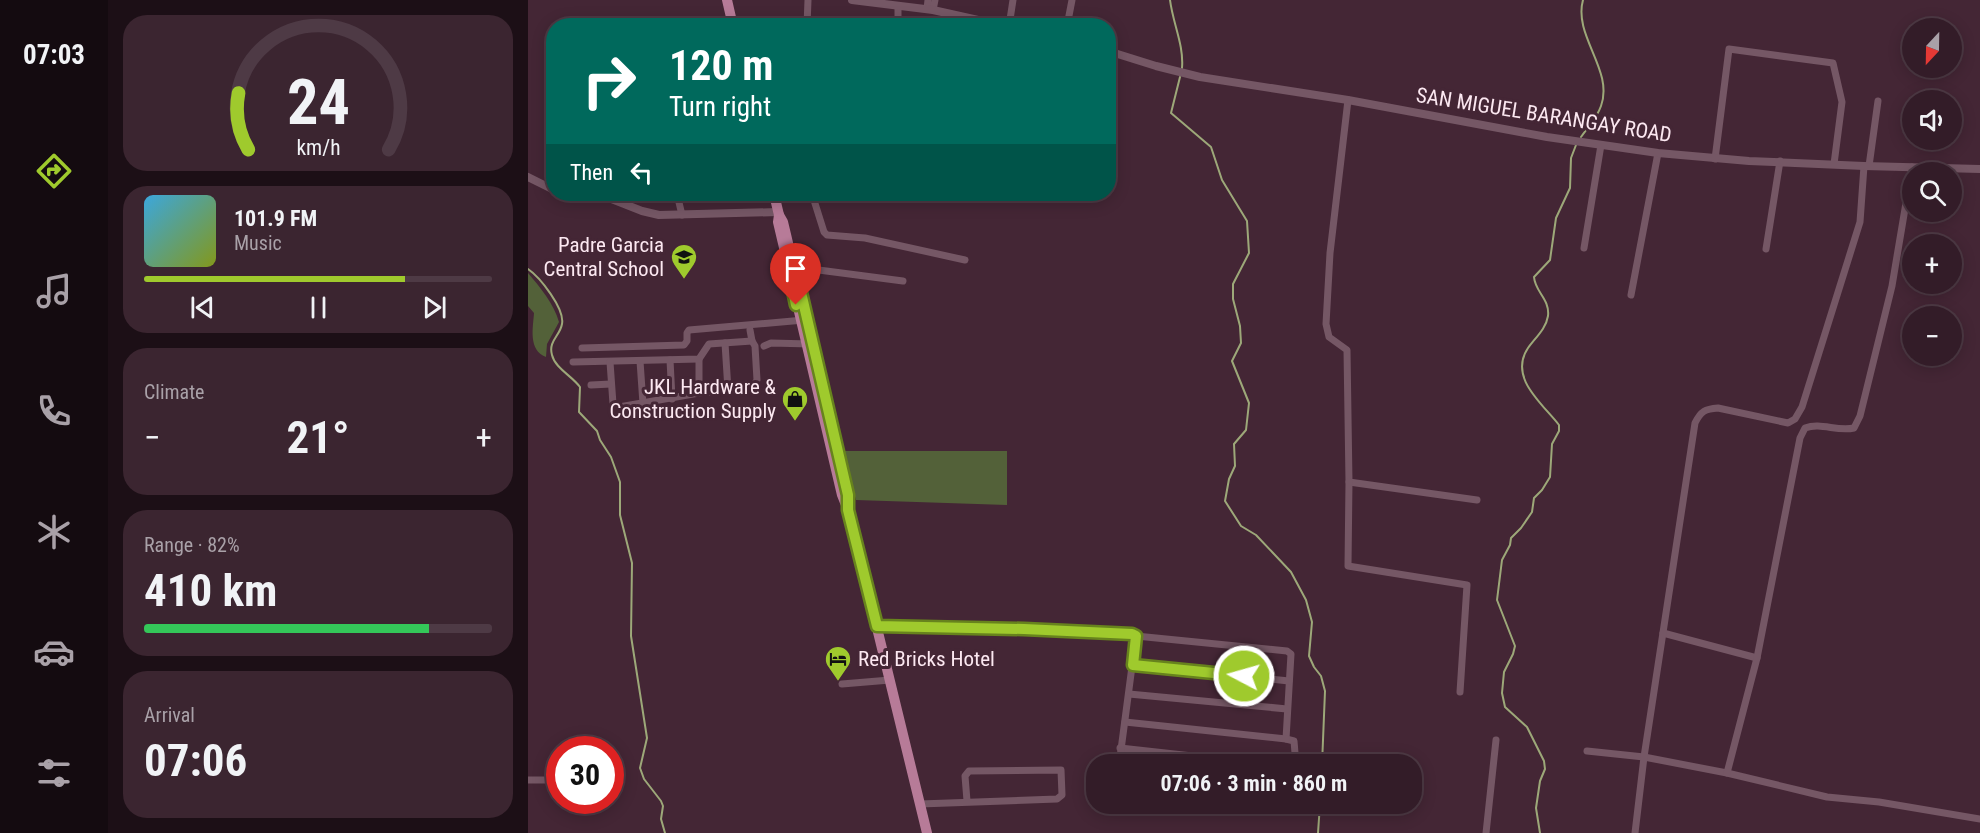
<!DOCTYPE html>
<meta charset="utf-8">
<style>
:root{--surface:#331c28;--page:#3b2530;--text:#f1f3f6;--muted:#a9a1a8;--line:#4e3a45;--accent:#9fca2d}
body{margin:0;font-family:"Roboto Condensed",sans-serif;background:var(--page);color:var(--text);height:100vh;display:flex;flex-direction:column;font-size:22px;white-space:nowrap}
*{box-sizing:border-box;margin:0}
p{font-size:20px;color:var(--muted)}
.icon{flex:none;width:33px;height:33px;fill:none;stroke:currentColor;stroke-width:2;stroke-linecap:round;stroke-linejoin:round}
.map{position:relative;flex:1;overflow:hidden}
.sheet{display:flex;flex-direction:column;gap:15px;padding:15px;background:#1c0f16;width:420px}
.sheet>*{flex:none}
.top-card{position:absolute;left:18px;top:18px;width:570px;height:183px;border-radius:24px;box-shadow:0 3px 15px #0003,0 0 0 2px var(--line);background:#00695c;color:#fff;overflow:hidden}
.needle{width:39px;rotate:202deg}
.tools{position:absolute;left:1374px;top:18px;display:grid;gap:12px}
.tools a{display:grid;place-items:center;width:60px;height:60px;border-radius:50%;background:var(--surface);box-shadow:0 3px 15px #0003,0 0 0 2px var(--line);font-size:30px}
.speed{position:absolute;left:18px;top:736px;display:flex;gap:12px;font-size:30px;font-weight:700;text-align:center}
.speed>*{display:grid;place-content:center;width:78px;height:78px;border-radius:50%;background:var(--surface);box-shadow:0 3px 15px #0003,0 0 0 2px var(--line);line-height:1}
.speed .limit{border:9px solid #d22;background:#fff;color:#111}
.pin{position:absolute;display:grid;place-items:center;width:51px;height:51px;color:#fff;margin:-62px -26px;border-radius:50% 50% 50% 0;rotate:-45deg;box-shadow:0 0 6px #0007}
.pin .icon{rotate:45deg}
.me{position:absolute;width:66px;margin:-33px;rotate:276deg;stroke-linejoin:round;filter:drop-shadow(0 0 4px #0008)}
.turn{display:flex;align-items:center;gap:21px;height:126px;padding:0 24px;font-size:27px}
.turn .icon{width:78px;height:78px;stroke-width:2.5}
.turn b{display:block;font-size:42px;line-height:51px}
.then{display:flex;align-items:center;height:57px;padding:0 24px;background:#0003;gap:12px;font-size:22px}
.big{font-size:45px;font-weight:700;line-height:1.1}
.sheet .card{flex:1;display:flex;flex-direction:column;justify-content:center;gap:9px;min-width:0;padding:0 21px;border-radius:24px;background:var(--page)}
.sheet .dial{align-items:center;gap:0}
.dial svg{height:156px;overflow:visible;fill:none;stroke:var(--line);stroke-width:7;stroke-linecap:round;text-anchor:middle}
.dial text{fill:var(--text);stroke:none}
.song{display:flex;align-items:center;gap:18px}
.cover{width:72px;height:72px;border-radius:9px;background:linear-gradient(135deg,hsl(200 70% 55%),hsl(70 70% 35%))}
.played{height:6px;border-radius:3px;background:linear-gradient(90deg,var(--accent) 75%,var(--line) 75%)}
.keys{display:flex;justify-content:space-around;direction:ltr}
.heat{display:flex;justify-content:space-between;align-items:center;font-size:33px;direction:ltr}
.charge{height:9px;border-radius:4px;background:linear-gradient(90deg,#34c759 82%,var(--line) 0)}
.trip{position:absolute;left:558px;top:754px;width:336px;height:60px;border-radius:24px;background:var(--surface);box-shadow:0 3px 15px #0003,0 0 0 2px var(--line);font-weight:700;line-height:60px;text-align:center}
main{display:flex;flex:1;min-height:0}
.tab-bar{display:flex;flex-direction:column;width:108px;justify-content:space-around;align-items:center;background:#140b10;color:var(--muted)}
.tab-bar .icon{width:42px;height:42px}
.tab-bar .current{color:var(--accent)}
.tab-bar b{font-size:27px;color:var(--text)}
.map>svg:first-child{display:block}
.green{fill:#536139}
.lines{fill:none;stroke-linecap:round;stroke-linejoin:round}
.stream{stroke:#9da879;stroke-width:2}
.minor{stroke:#755765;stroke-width:7}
.tertiary{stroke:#755765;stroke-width:8}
.primary{stroke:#b77b98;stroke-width:10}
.route-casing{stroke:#67831d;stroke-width:15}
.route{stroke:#9fca2d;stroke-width:10}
.labels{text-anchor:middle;stroke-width:6;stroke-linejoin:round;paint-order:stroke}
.street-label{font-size:21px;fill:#fce8f1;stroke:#442635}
.poi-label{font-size:21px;fill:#fce8f1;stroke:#442635;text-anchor:end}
</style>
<main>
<nav class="tab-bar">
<b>07:03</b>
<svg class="icon current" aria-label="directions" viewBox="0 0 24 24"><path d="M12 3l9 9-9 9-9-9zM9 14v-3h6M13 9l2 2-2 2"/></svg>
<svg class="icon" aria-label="music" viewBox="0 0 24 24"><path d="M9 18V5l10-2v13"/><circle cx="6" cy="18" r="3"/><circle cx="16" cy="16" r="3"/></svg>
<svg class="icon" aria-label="phone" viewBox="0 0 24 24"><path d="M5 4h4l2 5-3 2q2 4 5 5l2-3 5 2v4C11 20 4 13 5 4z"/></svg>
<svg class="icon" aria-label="climate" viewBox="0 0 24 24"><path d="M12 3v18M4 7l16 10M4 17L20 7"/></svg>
<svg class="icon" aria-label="car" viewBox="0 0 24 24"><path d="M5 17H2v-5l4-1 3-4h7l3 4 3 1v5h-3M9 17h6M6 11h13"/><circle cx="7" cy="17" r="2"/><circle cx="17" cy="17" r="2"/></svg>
<svg class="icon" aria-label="filters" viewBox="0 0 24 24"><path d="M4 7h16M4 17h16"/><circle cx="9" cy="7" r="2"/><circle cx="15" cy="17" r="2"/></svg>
</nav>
<section class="sheet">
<div class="card dial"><svg viewBox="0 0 100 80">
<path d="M14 69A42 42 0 1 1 86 69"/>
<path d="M14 69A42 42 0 0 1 9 40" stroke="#9fca2d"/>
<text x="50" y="56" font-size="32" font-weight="700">24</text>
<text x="50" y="72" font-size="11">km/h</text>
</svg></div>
<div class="card">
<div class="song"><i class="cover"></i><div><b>101.9 FM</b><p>Music</p></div></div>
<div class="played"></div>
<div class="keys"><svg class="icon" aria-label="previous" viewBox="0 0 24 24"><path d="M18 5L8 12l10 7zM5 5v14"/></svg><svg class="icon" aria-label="pause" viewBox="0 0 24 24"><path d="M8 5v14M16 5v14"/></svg><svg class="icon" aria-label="next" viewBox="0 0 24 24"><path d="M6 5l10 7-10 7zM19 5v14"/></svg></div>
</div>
<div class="card"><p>Climate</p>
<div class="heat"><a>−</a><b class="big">21°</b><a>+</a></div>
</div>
<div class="card"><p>Range · 82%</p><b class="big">410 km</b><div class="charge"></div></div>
<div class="card"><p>Arrival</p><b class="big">07:06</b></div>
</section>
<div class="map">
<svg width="1452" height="833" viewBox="0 0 1452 833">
<rect width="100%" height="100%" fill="#442635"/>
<g class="green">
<path d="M0,273c12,14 26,31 31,49l-12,22 -1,13c-18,-7 -13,-29 -12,-44l-6,-7z"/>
<path d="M315,451h164v54l-151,-5z"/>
</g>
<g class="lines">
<g class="stream">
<path d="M642,0c3,24 14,45 12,68"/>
<path d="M652,77l-9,36 40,34 11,33 25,41 2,32 -16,31v15l7,27 1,17 -9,18 17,42 -3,27 -12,14 1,22 -6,13 -4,22 16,25 15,9 35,37 15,28 6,22 -3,34 5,11 7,9 4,15 -3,74"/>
<path d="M1053,137c7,-10 16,-19 20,-31 13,-36 -28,-70 -18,-106"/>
<path d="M0,269c12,8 37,40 34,55 -2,12 -14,17 -10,31 3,13 20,21 28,32l-1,25 18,19 3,9 11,17 9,25v33l12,48 -1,73 16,102 -7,30 4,11 17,22 2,5 -2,13 4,14"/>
<path d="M790,833l2,-29"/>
<path d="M1012,833l-4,-25 4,-27 5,-12 -1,-8 -17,-34 -22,-20 -3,-14 2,-21 9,-18 2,-8 -18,-46 5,-40 8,-15 1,-7 10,-10 11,-16 2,-14 8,-8 8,-13 2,-33 7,-13v-6c-16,-21 -51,-47 -31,-77 7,-10 18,-19 20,-32 2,-17 -13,-24 -14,-39l16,-17 6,-42 14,-30 1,-30 5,-13"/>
</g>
<g class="minor">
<path d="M370,6v20"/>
<path d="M399,9l1,-9"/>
<path d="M405,10l2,-10"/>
<path d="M279,26l1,-26"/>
<path d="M481,26l4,-26"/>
<path d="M539,26l5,-26"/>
<path d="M820,100l-18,153 -4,71 3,13 18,13 2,132 128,18"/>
<path d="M1187,159l14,-110 104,14 9,39 -8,62"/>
<path d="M1341,166l9,-65"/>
<path d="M149,194l5,21"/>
<path d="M247,200l29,-4 9,1 11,35 3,3 38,3 100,22"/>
<path d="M1056,248l17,-103"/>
<path d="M1238,249l14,-88"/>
<path d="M264,271l19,-2 92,12"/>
<path d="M1103,295l27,-142"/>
<path d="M197,343l3,47"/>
<path d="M236,346l7,-3 39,1"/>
<path d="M54,348l102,-3 3,-4v-8l2,-3 115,-10"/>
<path d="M171,359v34"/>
<path d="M142,360l2,39"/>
<path d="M112,361l3,43"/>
<path d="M45,362l126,-3 10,-15 43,-3"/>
<path d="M82,362l3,42 6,3 80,-14 53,-5 5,-8 -2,-34 -3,-5 -2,-11"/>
<path d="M63,385l20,-1"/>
<path d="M821,482l-1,84 119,19 -7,107"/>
<path d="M349,626l147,3 108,5 4,2 151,15 4,3 -5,85 8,2 2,24"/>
<path d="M1135,633l94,25"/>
<path d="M605,665l156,16"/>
<path d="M314,684l48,-4"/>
<path d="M601,694l158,15"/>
<path d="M597,722l161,17"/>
<path d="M592,748l153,17"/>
<path d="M1059,751l57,6 83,16 100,24 52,5 101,17"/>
<path d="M591,765l17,-129"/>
<path d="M1199,773l30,-115 43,-220 5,-10c16,-6 32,4 49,0l6,-12 32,-130 20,-119"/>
<path d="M0,780h25"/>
<path d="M392,804l137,-5 5,-4 -1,-25 -92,1 -4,5 2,25"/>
<path d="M958,833l10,-93"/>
<path d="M1107,833l9,-76 51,-334c6,-12 10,-14 23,-15l70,15 7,-4 7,-12 58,-185 4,-56"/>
</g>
<g class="tertiary">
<path d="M324,0l81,10 72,16"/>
<path d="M580,51l48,15 44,11 148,23 199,37 111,16 91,8 115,5 116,3"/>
<path d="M0,177l26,13"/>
<path d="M40,194l41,4 33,13 17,4 119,-3"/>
</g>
<g class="primary">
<path d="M199,0l6,26"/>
<path d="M246,194l5,21"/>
<path d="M320,510v-15l-65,-273 -4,-7 -1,7 64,273 6,15 9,36 70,287"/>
</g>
</g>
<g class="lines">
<g class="route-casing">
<path id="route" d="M268,305l-7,-33 7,-1 52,224v15l29,116 147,3 108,5 4,2 -3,29 111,11"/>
</g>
<use href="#route" class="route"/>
</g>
<defs>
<g id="school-pin" transform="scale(1.35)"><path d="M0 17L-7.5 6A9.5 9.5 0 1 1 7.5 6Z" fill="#9fca2d" stroke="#442635"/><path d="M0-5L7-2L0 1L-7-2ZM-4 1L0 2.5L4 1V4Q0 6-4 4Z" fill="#111"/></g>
<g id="shop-pin" transform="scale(1.35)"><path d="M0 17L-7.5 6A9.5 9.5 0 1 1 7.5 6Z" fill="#9fca2d" stroke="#442635"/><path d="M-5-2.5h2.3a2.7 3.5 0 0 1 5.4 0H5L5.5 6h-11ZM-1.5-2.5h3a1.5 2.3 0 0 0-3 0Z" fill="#111"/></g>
<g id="hotel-pin" transform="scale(1.35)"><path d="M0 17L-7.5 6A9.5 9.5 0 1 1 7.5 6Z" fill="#9fca2d" stroke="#442635"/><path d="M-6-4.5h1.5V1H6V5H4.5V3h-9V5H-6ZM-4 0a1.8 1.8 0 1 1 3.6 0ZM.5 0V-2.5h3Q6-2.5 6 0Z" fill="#111"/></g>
</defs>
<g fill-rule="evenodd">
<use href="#school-pin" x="156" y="257"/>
<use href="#shop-pin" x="267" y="399"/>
<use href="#hotel-pin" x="310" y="659"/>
</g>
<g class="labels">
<g class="street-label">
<text transform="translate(1016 115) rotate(9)" y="7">SAN MIGUEL BARANGAY ROAD</text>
</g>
<g class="poi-label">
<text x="136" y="252">Padre Garcia<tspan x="136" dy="24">Central School</tspan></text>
<text x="248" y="394">JKL Hardware &amp;<tspan x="248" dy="24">Construction Supply</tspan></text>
<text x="330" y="666" text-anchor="start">Red Bricks Hotel</text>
</g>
</g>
</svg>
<div class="tools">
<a><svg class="needle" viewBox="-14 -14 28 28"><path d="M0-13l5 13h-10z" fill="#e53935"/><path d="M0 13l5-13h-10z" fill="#a9a1a8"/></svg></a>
<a><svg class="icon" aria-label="sound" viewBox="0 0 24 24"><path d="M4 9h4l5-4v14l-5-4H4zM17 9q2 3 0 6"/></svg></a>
<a><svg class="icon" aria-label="search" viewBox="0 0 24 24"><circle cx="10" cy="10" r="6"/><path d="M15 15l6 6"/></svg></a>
<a>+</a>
<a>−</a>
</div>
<div class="speed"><div class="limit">30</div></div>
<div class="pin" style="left:268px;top:305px;background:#d93025"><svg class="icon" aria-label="arrive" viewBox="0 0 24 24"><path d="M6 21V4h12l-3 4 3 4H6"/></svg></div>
<svg class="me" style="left:716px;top:676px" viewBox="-20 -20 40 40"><circle r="17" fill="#9fca2d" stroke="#fff" stroke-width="3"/><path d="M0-11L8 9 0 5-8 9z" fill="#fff"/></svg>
<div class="trip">07:06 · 3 min · 860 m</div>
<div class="top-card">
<div class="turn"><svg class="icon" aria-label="right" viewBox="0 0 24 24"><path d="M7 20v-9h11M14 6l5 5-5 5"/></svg><div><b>120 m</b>Turn right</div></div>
<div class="then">Then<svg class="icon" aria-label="left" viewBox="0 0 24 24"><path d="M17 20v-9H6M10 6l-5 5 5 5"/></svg></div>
</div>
</div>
</main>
